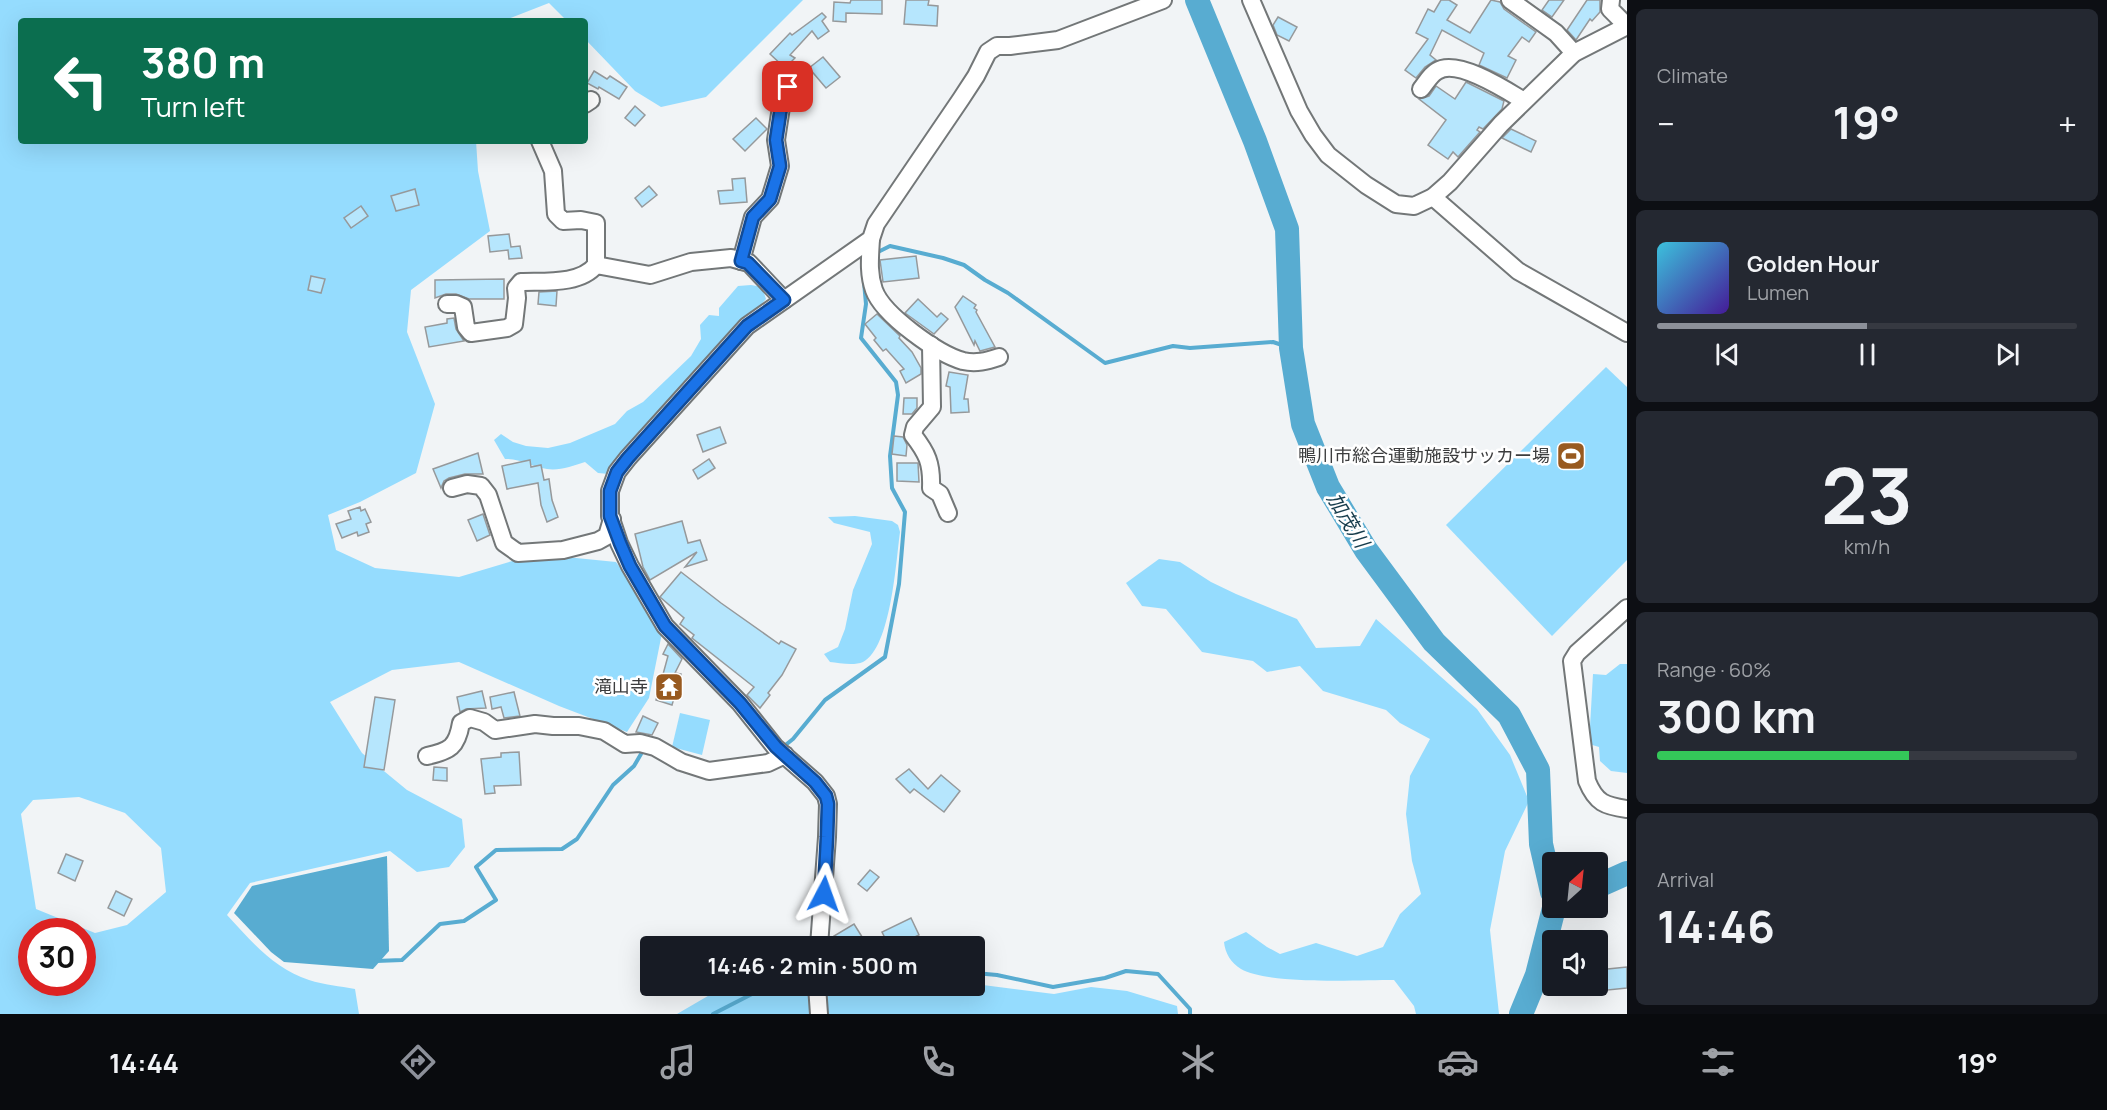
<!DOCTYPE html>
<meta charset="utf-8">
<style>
:root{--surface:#171b24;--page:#242831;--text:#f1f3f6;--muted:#9ea1a6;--line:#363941;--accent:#8c9099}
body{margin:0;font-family:Manrope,"Noto Sans JP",sans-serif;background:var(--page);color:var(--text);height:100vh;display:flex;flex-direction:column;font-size:22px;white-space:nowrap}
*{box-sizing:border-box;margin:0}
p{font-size:20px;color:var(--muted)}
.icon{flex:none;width:33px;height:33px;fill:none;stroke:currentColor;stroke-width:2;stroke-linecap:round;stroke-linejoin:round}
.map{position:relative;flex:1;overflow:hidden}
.side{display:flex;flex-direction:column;gap:9px;padding:9px;background:#0d0f14;width:480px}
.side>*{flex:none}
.guide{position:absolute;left:18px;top:18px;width:570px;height:126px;border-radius:6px;box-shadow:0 6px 24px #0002;background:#0b6e4f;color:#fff;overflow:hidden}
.needle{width:39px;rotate:27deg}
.buttons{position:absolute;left:1542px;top:852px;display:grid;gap:12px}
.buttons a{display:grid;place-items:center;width:66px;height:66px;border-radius:6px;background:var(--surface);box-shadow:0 6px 24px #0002;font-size:30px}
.speed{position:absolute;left:18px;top:918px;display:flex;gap:12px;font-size:30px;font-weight:700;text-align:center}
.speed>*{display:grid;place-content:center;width:78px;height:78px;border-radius:50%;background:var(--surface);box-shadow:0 6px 24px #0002;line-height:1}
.speed .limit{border:9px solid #d22;background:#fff;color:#111}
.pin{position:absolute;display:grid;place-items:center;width:51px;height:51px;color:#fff;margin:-26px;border-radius:12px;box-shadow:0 3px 9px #0006}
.me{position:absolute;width:66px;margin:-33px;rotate:4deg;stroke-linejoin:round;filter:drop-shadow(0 0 4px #0008)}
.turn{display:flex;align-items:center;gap:21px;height:126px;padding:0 24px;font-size:27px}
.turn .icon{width:78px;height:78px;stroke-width:2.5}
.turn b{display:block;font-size:42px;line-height:51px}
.big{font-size:45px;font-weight:700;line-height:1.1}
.side .tile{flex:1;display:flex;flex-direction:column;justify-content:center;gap:9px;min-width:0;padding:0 21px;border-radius:9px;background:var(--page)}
.side .dial{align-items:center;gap:0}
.dial b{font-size:78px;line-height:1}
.song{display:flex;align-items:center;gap:18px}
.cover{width:72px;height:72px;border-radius:9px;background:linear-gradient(135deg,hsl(190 70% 55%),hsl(260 70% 35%))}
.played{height:6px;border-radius:3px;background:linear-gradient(90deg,var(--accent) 50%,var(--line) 50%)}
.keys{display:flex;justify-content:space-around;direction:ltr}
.heat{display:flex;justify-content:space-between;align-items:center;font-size:33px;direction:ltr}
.charge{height:9px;border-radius:4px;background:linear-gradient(90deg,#34c759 60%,var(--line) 0)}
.trip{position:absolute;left:640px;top:936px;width:345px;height:60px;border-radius:6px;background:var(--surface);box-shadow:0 6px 24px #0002;font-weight:700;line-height:60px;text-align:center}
.dock{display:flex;height:96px;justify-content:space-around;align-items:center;background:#090b0e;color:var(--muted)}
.dock .icon{width:42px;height:42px}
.dock .on{color:var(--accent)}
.dock b{font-size:27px;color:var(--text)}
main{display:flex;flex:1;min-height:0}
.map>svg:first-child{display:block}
.green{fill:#95dcfe;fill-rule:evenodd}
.water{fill:#58acd1}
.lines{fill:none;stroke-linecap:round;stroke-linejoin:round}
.stream{stroke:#58acd1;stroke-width:4}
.river{stroke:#58acd1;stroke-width:24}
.building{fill:#b6e6fd;stroke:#96999b;stroke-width:1.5}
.minor-casing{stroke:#737778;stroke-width:20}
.minor{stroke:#fff;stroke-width:16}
.route-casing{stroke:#114b97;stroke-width:15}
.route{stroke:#1a73e8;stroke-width:10}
.labels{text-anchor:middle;stroke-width:5;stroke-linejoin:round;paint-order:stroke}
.poi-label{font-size:18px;fill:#3c3d3e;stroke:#fff;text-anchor:end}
.water-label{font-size:20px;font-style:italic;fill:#163c4c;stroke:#fff}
</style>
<main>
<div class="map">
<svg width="1627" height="1014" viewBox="0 0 1627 1014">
<rect width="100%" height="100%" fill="#f1f4f6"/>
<g class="green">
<path d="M0,0h803l-97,97 -45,10 -26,-16 -50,-52v-18h-18l-18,-18 -46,18h-482v120h455l2,30 12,60 -79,59 -4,42 28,72 -19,69 -56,29 -32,13 8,35 39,18 84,9 77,-23 80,8 25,35 21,36 -13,65 -22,34 -68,-26 -100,-44 -67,8 -62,32 32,51 45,37 55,29 3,28 -16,20 -32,5 -27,-21 -140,32 -23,32c24,26 47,54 82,65 15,5 31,6 46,9l4,25h-359zM79,797l46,16 36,35 5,44 -39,33 -32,8 -59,-24 -15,-95 12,-14zM32,932h50v50h-50z"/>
<path d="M751,285l11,2 4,12 -157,175 -11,-1 -13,-11c-12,4 -26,9 -38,7 -15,-2 -27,-11 -42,-10l-11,-19 7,-6 12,8 13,4 22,2 22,-5 45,-19 12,-13 16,-9 48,-46 10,-17 -1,-14 9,-10 10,1v-8l19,-22z"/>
<path d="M1606,367l21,20v173l-75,76 -106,-111z"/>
<path d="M855,516l37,5 6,4 2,7c-4,29 -9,116 -37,130 -9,4 -24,1 -33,0l-6,-8 14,-7 7,-18 8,-39 19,-46 -2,-12 -36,-9 -6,-6z"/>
<path d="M1159,559l21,3 31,20 25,12 61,25 19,29 44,-2 16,-27 101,90 33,46 19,46 -24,50 -15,79 9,84h-83l-2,-8 -20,-26c-36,0 -125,5 -153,-11 -10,-6 -16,-16 -17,-27l22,-10 21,15 13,7 36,-11 41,13 26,-9 17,-33 21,-20 -9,-33 -6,-47 4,-38 20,-37 -30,-16 -14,-13 -63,-19 -23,-25 -33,6 -14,-11 -51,-9 -36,-43 -24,-3 -16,-23z"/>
<path d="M1620,664h7v109l-16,-2 -11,-10 -1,-14 -10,-3 4,-70 13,1z"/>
<path d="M680,713l30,7 -8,35 -30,-8z"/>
<path d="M975,984l79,10 37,-7 36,4 50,15 1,8h-501l48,-28h90l31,10 63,-10z"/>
</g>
<path class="water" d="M387,856l2,95 -16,18 -89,-7 -13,-10 -37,-39 18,-27z"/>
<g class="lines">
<g class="stream">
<path d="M876,253l14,-7 53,12 21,7 21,15 23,13 97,70 68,-17 17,2 83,-6 18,6"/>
<path d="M783,747l10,-8 32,-39 60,-43 14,-73 6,-72 -13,-24 -2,-32 8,-61 -2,-13 -35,-44 5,-34 -2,-22"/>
<path d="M376,961l26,-1 38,-36 24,-3 32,-21 -20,-33 20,-17 66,-1 15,-10 36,-54 21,-19 7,-12"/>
<path d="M975,973l22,2 56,12 52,-9 21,-7 32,3 32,35v5"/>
<path d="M826,992l38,-6"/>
<path d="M713,1014l39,-20 18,-3h40"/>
</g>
<g class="river">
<path d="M1197,0l58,141 32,88 4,119 12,76 25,63 38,63 68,92 75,73 29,55 3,74 11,48"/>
<path d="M1598,886l29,-13"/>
<path d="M1521,1014l16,-39 17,-67"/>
</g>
</g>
<g class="building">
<path d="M851,0h31v14l-36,-1v9l-13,-1 1,-19 16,1z"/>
<path d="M906,0h23l-1,5 10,1 -1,20 -33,-2z"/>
<path d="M1441,0h8l8,5 -10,15 23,13 21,-33 9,2 4,7 32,23 -7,10 -7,-5 -14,19 8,4 -9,18 -28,-13 5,-12 -42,-23 -12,25 6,5 -11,7 -9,11 -11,-8 23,-31 -12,-6 12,-24 6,3z"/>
<path d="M1549,0h15l-12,17 -10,-7z"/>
<path d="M1587,0h13v12l-8,9 -2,-2 -14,21 -9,-10z"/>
<path d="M822,13l4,4 -4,4 7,10 -11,8 -6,-8 -22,24 5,3 -10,10 -15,-14 20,-21 2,2z"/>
<path d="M1278,17l19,10 -8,14 -12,-6 -4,-10z"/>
<path d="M823,57l17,20 -14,11 -17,-20z"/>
<path d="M594,71l13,8 3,-3 17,11 -8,12 -20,-12 -1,2 -11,-6z"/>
<path d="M1466,82l38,19 -2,8 -19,20 -4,-2 -2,3 3,2 -22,25 -5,-5 -5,7 -20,-14 18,-25 -27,-21 10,-3 7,-10 19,13z"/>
<path d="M635,106l10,9 -10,11 -10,-8z"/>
<path d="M756,118l11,11 -22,22 -12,-12z"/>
<path d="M1511,129l25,12 -5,11 -29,-14z"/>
<path d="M745,178l2,24 -27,2 -2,-13 15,-1 -1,-11z"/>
<path d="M649,186l8,9 -15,12 -7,-9z"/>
<path d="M415,189l4,16 -23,6 -5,-15z"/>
<path d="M361,206l7,10 -17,12 -7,-10z"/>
<path d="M509,234l2,13 9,-1 2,12 -13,1 -1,-9 -18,2 -2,-16z"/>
<path d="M916,256l3,22 -36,4 -3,-22z"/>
<path d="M311,276l14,3 -4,14 -13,-3z"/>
<path d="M504,279v20h-35l-13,-5h-10l-11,4v-18z"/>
<path d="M557,291l-1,15 -18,-2 1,-12z"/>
<path d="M963,296l13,9 -2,3 3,2 -1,2 19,35 -15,4 -5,-10 -1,4 -19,-38z"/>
<path d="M918,299l19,18 4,-4 7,6 -14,15 -29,-21z"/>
<path d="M877,314l23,22 -1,2 13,14 9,16v6l-15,9 -6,-12 4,-2 -18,-20 -3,2 -9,-11 2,-2 -11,-14z"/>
<path d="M454,318l2,11 8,12 -35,6 -4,-20 22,-4v-4z"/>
<path d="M949,372l19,3 -4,24h4l1,13 -18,1 -1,-26 -4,-1z"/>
<path d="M904,398h13v10l-5,6h-9z"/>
<path d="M720,427l6,16 -23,9 -6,-17z"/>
<path d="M894,436l9,1 4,8 -1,11 -14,-2z"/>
<path d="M478,453l5,21h-18l-16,4 -5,3 -3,7 -8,-19z"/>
<path d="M709,459l6,9 -17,11 -5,-9z"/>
<path d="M530,460l1,7 10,-2 3,15 5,-1 3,21 6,17 -11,5 -6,-17 -3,-22 -31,6 -5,-23z"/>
<path d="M897,463h21l1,19 -22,-1z"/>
<path d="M360,507l1,4 4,-2 6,13 -5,2 3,8 -11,4 -1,-4 -15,6 -6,-14 15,-5 -3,-8z"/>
<path d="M483,514l7,21 -13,6 -9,-21z"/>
<path d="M682,521l6,22 12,-3 7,20 -22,7 12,-15 -47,28 -7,-13 -8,-33z"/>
<path d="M681,572l40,31 58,41 2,-3 15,8 -14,26 -14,18 2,2 -10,13 -13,-13 7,-8 -62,-49 2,-3 -14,-11 4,-6 -24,-21z"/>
<path d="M668,644l14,15 -7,14 6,1 -9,31 -16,-5 12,-44 -5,-2z"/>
<path d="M482,691l4,17 -20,1 -6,3 -3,-15z"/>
<path d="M514,692l6,24 -16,2 -3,-11 -9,2 -2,-12z"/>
<path d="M375,697l20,3 -11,70 -20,-3z"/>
<path d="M643,716l15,7 -6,12 -16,-3z"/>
<path d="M519,752l2,33 -27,1 1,7 -10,1 -4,-35 20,-2v-4z"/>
<path d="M434,767l13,1v13l-14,-1z"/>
<path d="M909,769l19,20 13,-14 19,16 -16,21 -30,-23 -4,4 -14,-14z"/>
<path d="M66,854l17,7 -8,20 -17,-8z"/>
<path d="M870,870l9,7 -12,14 -9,-7z"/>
<path d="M116,891l16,8 -8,17 -16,-8z"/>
<path d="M911,918l8,17 -23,11h-7l-7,-14z"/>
<path d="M854,924l10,16 -12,6h-12l-6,-10z"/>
<path d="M1627,967v21l-29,3v-21z"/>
</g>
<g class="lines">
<g class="minor-casing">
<g id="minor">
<path d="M1251,0l48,111 14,24 15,20 38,30 30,19 18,2 19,-9 17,-15 51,-58 73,-71 53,-27"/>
<path d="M1510,0l46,33 18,20"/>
<path d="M1611,0l-1,9 17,17"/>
<path d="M1421,89c5,-6 9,-14 16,-18 20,-13 69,19 87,30"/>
<path d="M585,104l6,-4"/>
<path d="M540,141l13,30 3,43 7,7 18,-1 15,3v42"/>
<path d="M1433,197l85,74 109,62"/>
<path d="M871,239c-1,18 -3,34 3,51 9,25 64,64 89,71 13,3 24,0 36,-4"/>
<path d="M741,261l12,-44 17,-18 10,-33 -4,-26 7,-46 5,-7"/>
<path d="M447,304h9l7,3 3,20 5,6 36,-5 7,-4 3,-26 -1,-10 5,-6c23,-1 59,3 75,-17l54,10 41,-13 40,-4 18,5 35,37"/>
<path d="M931,345l1,62 -17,20 -2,8c14,18 19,28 18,53l9,6 8,19"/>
<path d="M452,488l15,-4 14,2 7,9 16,48 14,10 45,-3 35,-9 9,-5 5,-17"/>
<path d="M1627,608l-50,45 -5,8 15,120c9,22 18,25 40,28"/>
<path d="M427,756c23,-5 30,-9 34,-33l9,-5 14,4 11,8 40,-6 18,2h26l25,5 21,13 15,-1 15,4 26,15 28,9 59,-8 17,-8"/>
<path d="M819,946l8,-109 1,-33 -2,-8 -11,-14 -40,-35 -35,-44 -75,-77 -35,-60 -11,-23 -9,-27v-25l7,-19 11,-14 119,-132 124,-87 5,-15 85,-125 15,-23 12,-24 9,-6h13l48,-6 105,-40"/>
<path d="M817,986l2,28"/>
</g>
</g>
<use href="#minor" class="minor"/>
</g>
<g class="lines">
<g class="route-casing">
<path id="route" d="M788,87l-5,7 -7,46 4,26 -10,33 -17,18 -12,44 7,2 36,37 -37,26 -119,132 -11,14 -7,19v25l10,27 10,23 35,60 75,77 36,44 39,35 11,14 2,8 -1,33 -3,57"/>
</g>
<use href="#route" class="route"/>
</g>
<defs>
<g id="stadium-square" transform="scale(1.5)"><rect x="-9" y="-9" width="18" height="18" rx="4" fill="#985a20" stroke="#fff"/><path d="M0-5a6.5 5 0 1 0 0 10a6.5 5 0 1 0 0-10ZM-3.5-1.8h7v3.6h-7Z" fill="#fff"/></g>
<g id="temple-square" transform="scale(1.5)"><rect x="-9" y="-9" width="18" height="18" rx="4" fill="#985a20" stroke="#fff"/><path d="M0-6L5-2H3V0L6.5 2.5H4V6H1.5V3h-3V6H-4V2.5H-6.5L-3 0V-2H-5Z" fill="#fff"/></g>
</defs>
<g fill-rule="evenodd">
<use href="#stadium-square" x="1571" y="456"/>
<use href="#temple-square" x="669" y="687"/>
</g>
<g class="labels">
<g class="poi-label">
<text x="1550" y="462">鴨川市総合運動施設サッカー場</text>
<text x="648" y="693">滝山寺</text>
</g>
<g class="water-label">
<text transform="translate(1348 520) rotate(59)" y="7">加茂川</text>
</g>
</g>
</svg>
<div class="buttons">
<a><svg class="needle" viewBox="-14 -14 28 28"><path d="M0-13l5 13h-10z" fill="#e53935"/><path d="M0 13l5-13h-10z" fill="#9ea1a6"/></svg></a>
<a><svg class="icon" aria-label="sound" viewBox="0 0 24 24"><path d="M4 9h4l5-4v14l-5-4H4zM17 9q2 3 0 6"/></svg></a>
</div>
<div class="speed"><div class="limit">30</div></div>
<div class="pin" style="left:788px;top:87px;background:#d93025"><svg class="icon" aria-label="arrive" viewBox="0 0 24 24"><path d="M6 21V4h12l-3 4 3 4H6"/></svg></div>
<svg class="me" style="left:824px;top:894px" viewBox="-20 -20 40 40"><path d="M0-17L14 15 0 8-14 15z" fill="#1a73e8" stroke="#fff" stroke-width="4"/></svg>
<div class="trip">14:46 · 2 min · 500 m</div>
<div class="guide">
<div class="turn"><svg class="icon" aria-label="left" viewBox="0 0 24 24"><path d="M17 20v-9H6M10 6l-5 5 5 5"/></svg><div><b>380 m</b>Turn left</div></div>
</div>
</div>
<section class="side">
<div class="tile"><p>Climate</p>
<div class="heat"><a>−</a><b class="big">19°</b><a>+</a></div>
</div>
<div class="tile">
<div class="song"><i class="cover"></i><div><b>Golden Hour</b><p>Lumen</p></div></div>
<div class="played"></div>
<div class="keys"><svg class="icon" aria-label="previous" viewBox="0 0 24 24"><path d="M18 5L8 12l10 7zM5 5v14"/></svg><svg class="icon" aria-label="pause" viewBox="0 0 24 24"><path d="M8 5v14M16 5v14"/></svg><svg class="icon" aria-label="next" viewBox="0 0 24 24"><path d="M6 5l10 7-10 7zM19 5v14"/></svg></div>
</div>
<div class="tile dial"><b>23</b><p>km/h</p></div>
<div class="tile"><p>Range · 60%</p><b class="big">300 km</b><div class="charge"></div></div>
<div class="tile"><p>Arrival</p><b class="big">14:46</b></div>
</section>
</main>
<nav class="dock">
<b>14:44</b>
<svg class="icon on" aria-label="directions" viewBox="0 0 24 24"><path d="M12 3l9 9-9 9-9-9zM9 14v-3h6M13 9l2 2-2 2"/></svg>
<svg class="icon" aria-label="music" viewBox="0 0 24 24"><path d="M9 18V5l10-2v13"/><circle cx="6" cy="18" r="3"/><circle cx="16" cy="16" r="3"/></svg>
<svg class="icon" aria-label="phone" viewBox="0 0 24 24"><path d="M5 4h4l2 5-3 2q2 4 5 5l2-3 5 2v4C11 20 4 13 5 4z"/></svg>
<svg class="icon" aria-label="climate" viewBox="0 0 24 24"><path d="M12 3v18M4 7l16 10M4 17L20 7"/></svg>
<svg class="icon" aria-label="car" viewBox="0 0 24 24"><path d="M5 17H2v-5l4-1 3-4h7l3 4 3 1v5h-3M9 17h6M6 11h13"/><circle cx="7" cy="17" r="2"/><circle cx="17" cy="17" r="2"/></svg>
<svg class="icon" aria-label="filters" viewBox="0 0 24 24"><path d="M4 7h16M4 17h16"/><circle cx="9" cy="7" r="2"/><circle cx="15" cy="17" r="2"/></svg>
<b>19°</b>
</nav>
